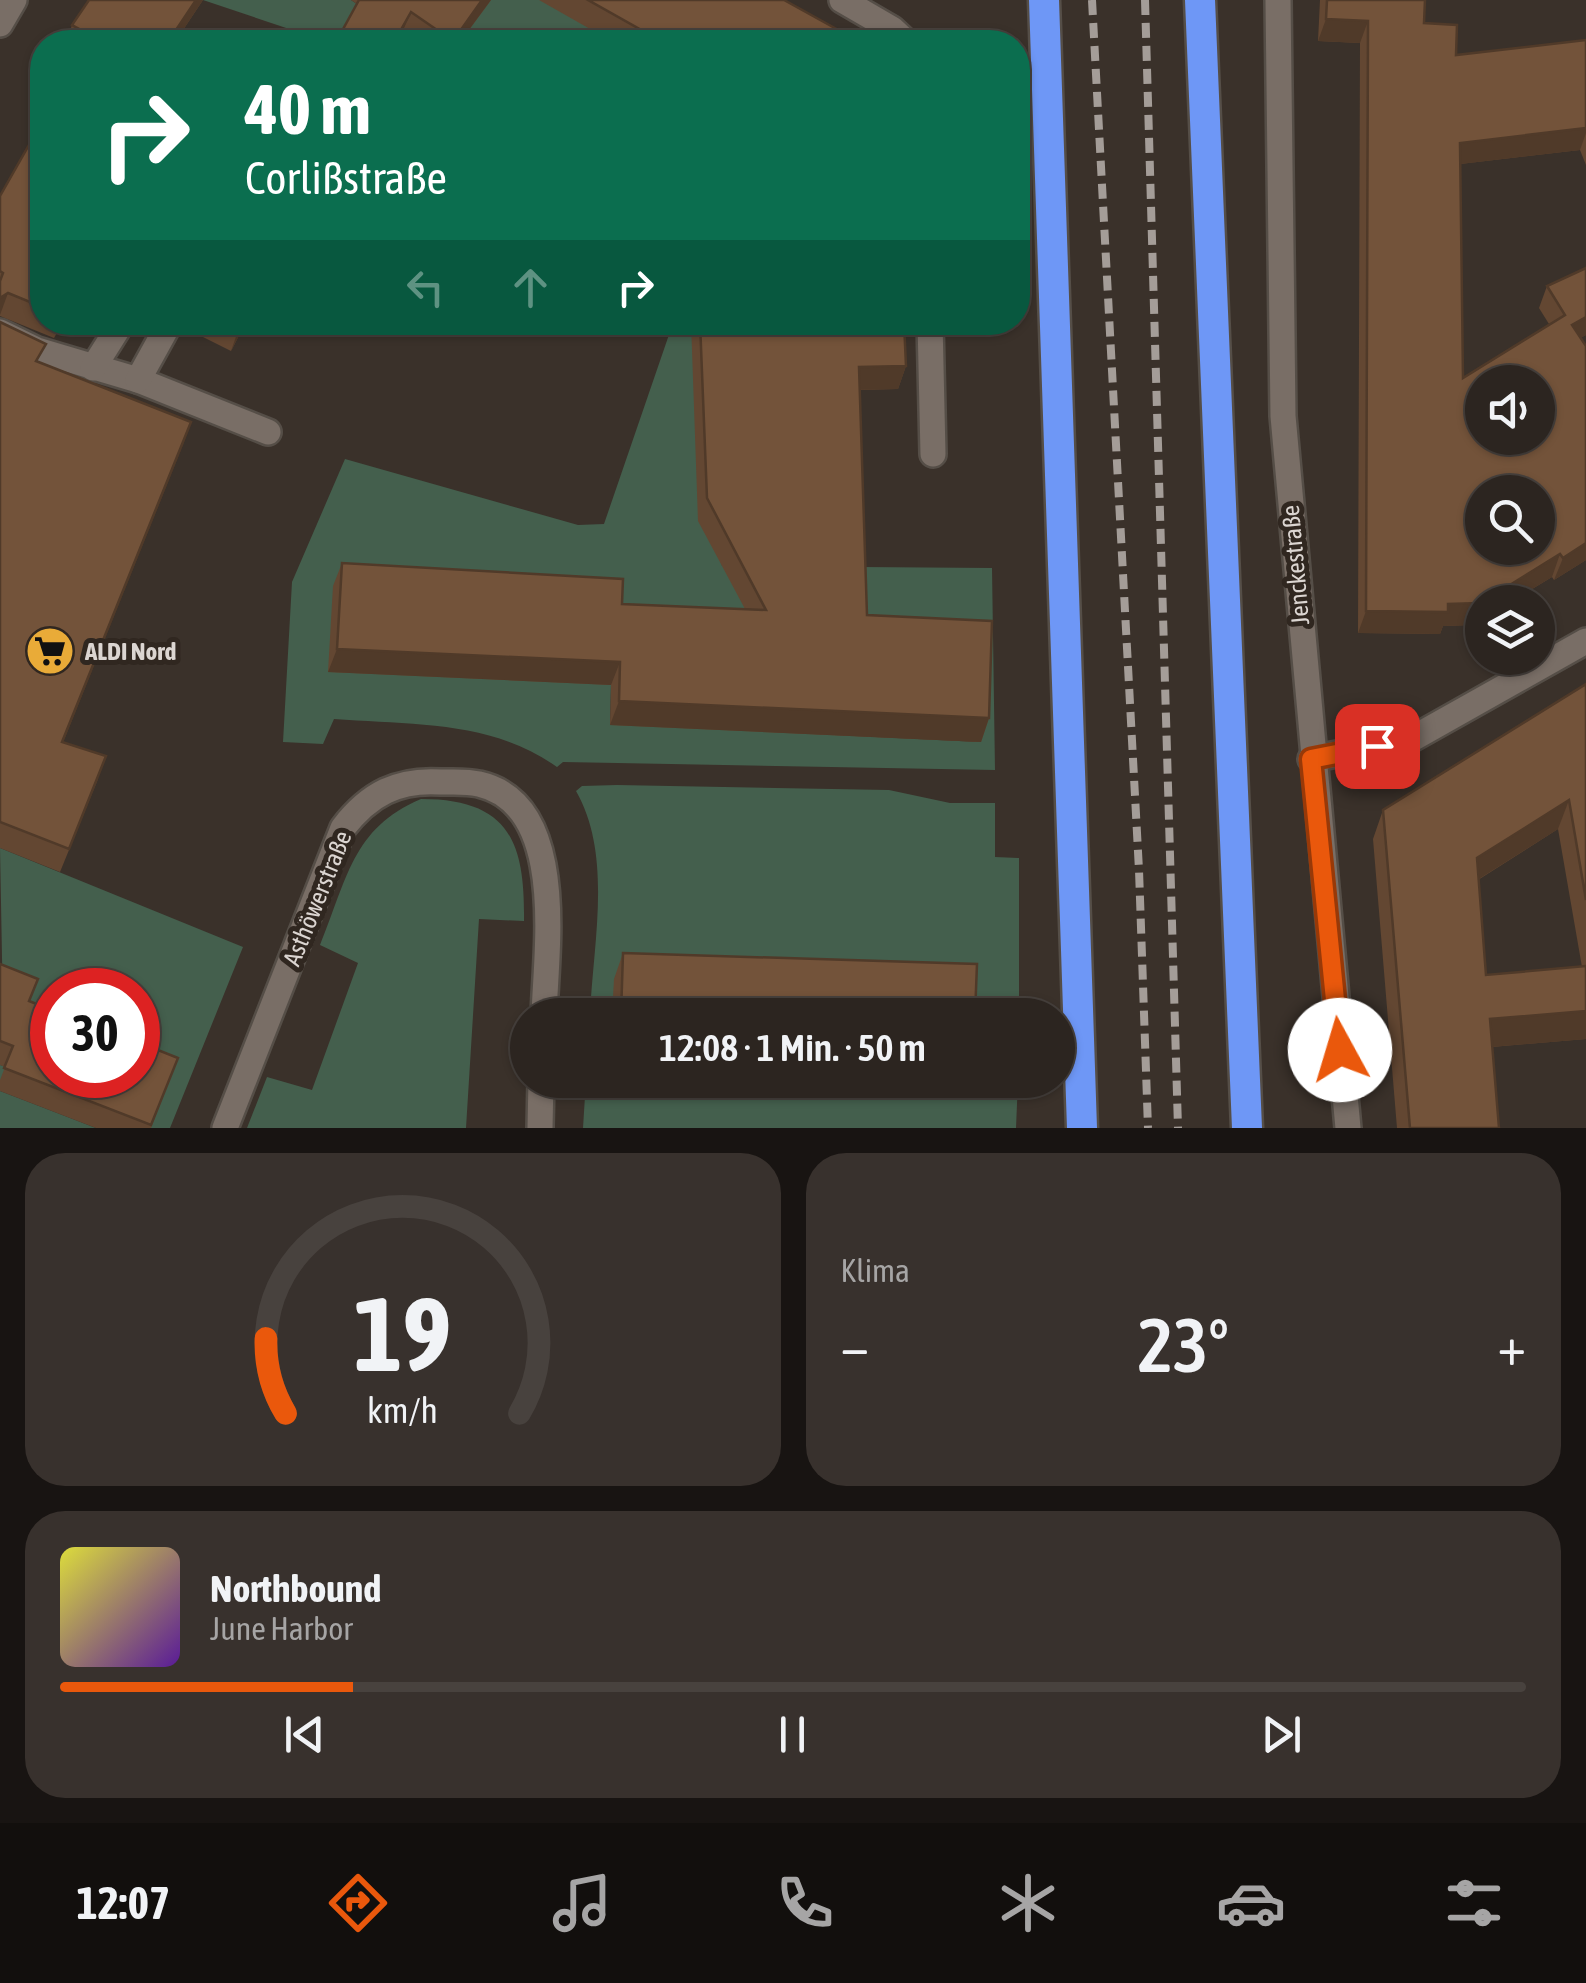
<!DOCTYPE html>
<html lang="de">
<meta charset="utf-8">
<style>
:root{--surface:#2c2520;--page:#38312d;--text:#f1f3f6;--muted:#a6a5a5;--line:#48423e;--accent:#ea580c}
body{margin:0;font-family:"Asap Condensed",sans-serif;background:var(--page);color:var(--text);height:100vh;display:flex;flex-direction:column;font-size:38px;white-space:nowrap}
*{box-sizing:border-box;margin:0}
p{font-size:32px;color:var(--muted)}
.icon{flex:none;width:55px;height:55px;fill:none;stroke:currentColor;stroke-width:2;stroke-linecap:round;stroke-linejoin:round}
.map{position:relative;height:1128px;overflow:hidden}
.drawer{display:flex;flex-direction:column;gap:25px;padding:25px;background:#181412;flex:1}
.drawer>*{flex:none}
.top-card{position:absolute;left:30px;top:30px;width:1000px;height:305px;border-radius:40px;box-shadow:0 2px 8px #0004,0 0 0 2px var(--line);background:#0b6e4f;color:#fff;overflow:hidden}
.buttons{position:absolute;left:1465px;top:365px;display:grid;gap:20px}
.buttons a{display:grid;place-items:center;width:90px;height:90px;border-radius:50%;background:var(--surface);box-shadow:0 2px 8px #0004,0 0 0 2px var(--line);font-size:50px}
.speed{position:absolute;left:30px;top:968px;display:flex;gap:20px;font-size:50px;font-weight:700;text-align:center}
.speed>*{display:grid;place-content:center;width:130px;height:130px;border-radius:50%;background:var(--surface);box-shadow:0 2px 8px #0004,0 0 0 2px var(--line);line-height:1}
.speed .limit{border:15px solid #d22;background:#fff;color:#111}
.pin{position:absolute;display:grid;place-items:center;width:85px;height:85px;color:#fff;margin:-42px;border-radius:20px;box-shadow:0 5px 15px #0006}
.me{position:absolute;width:110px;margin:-55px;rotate:354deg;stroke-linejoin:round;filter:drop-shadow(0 0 8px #0008)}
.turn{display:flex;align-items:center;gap:35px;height:210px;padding:0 50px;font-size:45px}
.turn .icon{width:130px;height:130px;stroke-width:2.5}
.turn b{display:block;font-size:70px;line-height:85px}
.lanes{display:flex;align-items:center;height:95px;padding:0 50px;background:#0003;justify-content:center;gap:50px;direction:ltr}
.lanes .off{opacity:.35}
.big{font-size:75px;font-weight:600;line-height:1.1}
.drawer .widget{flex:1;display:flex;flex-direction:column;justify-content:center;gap:15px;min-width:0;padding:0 35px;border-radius:40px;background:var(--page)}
.drawer .dial{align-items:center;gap:0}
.dial svg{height:260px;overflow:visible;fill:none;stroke:var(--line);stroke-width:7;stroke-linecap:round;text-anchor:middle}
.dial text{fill:var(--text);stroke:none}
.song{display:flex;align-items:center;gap:30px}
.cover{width:120px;height:120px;border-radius:15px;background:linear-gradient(135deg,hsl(60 70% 55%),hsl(270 70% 35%))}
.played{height:10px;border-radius:5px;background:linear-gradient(90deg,var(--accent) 20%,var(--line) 20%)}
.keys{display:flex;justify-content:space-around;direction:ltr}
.heat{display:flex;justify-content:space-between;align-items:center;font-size:55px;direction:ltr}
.drawer .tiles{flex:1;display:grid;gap:25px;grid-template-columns:1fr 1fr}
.widget:last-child{grid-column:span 2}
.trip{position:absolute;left:510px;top:998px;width:565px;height:100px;border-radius:50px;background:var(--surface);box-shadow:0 2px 8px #0004,0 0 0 2px var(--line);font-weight:600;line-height:100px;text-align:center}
.menu{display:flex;height:160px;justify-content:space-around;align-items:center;background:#120f0d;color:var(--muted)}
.menu .icon{width:70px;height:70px}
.menu .selected{color:var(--accent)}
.menu b{font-size:45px;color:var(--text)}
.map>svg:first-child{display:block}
.green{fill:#445f4d;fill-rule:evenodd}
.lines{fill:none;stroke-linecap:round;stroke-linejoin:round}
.service-casing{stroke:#554e47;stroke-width:30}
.minor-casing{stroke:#554e47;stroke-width:30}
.motorway-casing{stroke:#554e47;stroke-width:35}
.service{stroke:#796e66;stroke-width:25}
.minor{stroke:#796e66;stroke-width:25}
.motorway{stroke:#6e97f6;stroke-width:30}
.rail{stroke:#a49d98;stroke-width:8;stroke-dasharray:15 8;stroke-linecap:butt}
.wall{fill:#634732;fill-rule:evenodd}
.shaded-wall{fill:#503a29}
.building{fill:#73533a;stroke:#503a29;stroke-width:2.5;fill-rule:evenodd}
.route-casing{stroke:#983908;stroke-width:25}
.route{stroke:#ea580c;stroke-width:18}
.labels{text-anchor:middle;stroke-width:10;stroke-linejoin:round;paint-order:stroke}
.street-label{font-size:25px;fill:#dbd5d1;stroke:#302720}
.poi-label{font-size:25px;font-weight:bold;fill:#dbd5d1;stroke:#302720;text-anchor:start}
</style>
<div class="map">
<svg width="1586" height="1128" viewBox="0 0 1586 1128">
<rect width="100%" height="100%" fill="#3a312a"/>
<g class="green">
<path d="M203,0h148l62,42h-85z"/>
<path d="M400,0h149l64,42h-153z"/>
<path d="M673,323h18l31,243 270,2 3,202 -432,-8 -6,5c-66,-47 -145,-42 -223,-48l-11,25 -40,-2 9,-160 53,-123 233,66 26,-1zM611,685l369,57 -370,-18z"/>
<path d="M617,785l272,5 61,13h45v54l24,1v157h-429c3,-72 23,-159 -14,-224l6,-5z"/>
<path d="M421,799c89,0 104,44 103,122l-45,-2 -13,209h-219l20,-51 45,13 46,-127 -38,-18c27,-65 32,-117 101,-146z"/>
<path d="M0,848l243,99 -73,181h-19l-13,-61v-77h-86v44l-52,47v-16l4,1z"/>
<path d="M586,1080h432l-2,48h-433z"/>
<path d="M0,1091l96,37h-96z"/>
</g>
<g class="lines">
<g class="service-casing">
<g id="service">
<path d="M0,332l37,18 101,30 130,52"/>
<path d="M93,368l29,-46"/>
<path d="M138,380l32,-58"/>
</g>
</g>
<g class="minor-casing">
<g id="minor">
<path d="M842,0l50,29 14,13"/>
<path d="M1278,0l5,416 65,712"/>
<path d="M0,24l14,-24"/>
<path d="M930,322l3,132"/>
<path d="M1311,759l99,-19 176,-99"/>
<path d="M225,1128l118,-300c26,-34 55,-49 98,-46 12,0 26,-1 38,2 89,20 67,165 65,231"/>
<path d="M540,1128l1,-48"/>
</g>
</g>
<g class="motorway-casing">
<g id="motorway">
<path d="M1044,0l38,1128"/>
<path d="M1200,0l47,1128"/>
</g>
</g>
<use href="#service" class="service"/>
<use href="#minor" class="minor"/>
<use href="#motorway" class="motorway"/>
<g class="rail">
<path d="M1092,0l47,870 9,258"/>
<path d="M1145,0l33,1128"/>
</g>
</g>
<g class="wall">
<path d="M89,0h114l-28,42h-109l6,-17z"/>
<path d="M351,0h140l-31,42h-47l-11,-7 -4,7h-62l21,-38z"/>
<path d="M539,0h245l76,42h-247z"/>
<path d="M1320,0h105l-1,23 32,32 130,-15v125l-6,-15 -120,14 3,214 86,-54 -10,-16 8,-22 39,-18v67l-6,3 6,222 -32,20 -2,-3 -79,48 -30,1 -3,8 -82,-1 2,-590 -42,-2z"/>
<path d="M42,122v200h21l-9,16 -54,-22v-120z"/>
<path d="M0,322l39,40 152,60 -128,320 35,37 -38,93 -60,-24z"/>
<path d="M187,322h59l-15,29 -46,-23z"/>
<path d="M691,322h213l2,44 -8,23 -38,1 7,225 122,103 -8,24 -371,-17 1,-40 -283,-13 5,-86 9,-23 280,41 123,5 -47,-88z"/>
<path d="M1586,684v355l-94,8 7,81h-102l-24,-289 10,-29zM1558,829l24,138 -96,8 -8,-95z"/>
<path d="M623,953l352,62h-363l2,-36z"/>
<path d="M0,964l30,37 148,57 -27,70h-55l-96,-37v-11l5,-13 -5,-2z"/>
</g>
<g class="shaded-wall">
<path d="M196,0h7l-28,42h-7z"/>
<path d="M482,0h9l-31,42h-8z"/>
<path d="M411,12l-13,30h-4z"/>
<path d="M1326,19l42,2 -8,22 -42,-2z"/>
<path d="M1586,128v5l-6,17 -128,15 8,-22z"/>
<path d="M8,293l-8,22v-17z"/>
<path d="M1586,317v18l-22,12 8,-22z"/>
<path d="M242,322h4l-15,29 8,-23z"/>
<path d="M906,366l-8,23 -47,1 8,-23z"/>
<path d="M191,422l-8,23 -129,320 8,-23z"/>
<path d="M1586,543v17l-32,20 9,-22z"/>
<path d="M1560,554l-8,23 -42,25h-28v17l-9,6 -30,1 -3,8 -82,-1 8,-22z"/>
<path d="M337,649l283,13 -9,23 -283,-13z"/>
<path d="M619,701l370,17 -8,24 -371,-17z"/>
<path d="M1569,800l-11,29 -92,58 11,-29z"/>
<path d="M1586,1011v28l-107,9 11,-29z"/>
</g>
<g class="building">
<path d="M89,0h107l-28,42h-80l4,-6 -20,-11z"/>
<path d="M359,0h123l-29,41 -42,-29 -17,30h-58z"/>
<path d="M588,0h196l76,42h-214l-7,-4 4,-7z"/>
<path d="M1327,0h98l-1,23 33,2 -1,30 130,-15v88l-126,15 3,235 102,-63 -18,-29 39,-18v49l-14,8 14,21v197l-23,15 -3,-4 -79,49 -33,1v8l-82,-1 2,-590 -42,-2zM1482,382h56v56h-56zM1482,492h56v56h-56z"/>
<path d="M42,122v185l-34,-14 -8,5v-17l3,-8 -3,-2v-75z"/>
<path d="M0,322l46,22 -10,17 155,61 -129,320 44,14 -37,93 -69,-27z"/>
<path d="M229,322h13l-3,6z"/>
<path d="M700,322h204l2,44 -47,1 8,248 125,6 -3,97 -370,-17 1,-39 -283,-13 5,-86 281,16 -1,25 144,6 -59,-112z"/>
<path d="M1586,684v216l-17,-100 -92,58 9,117 100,-9v45l-96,8 9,109h-89l-27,-318z"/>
<path d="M623,953l354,11 -2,51h-354z"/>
<path d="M0,964l38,15 -9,22 23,9v65h86v-33l40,16 -27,67 -147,-57 9,-22 -13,-5z"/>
</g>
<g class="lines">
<g class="route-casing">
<path id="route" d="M1340,1050l-29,-291 66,-13"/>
</g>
<use href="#route" class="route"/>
</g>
<defs>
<g id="supermarket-disc" transform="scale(2.5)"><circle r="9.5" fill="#e9ab38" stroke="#302720"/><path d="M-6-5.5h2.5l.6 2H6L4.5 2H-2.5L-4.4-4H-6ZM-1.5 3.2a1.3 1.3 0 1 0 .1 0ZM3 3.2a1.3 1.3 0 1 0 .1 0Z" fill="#111"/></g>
</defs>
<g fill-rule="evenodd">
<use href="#supermarket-disc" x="50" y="651"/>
</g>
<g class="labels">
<g class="street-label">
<text transform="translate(1295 565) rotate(-95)" y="9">Jenckestraße</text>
<text transform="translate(317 898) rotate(-68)" y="9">Asthöwerstraße</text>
</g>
<g class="poi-label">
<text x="85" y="660">ALDI Nord</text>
</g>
</g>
</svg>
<div class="buttons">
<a><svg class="icon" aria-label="sound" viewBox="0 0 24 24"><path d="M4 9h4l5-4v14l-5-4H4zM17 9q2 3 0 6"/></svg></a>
<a><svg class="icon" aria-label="search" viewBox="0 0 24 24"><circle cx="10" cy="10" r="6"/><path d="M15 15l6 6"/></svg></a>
<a><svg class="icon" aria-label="layers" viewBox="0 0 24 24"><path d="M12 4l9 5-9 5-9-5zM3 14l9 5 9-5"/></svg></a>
</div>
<div class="speed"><div class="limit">30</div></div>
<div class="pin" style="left:1377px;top:746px;background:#d93025"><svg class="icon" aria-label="arrive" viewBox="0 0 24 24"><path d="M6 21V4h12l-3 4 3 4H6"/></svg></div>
<svg class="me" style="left:1340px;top:1050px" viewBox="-20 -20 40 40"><circle r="19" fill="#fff"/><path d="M0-13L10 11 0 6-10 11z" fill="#ea580c"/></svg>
<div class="trip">12:08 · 1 Min. · 50 m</div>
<div class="top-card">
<div class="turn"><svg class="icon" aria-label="right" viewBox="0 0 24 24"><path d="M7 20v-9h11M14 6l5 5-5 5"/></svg><div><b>40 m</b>Corlißstraße</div></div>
<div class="lanes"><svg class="icon off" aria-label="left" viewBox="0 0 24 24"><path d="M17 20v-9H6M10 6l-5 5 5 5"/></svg><svg class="icon off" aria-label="ahead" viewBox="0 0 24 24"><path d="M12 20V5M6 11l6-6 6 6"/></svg><svg class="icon" aria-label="right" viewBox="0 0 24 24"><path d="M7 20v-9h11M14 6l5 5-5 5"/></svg></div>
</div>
</div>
<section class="drawer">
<div class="tiles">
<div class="widget dial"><svg viewBox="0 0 100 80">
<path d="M14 69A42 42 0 1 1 86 69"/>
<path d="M14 69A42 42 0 0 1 8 46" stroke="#ea580c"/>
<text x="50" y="56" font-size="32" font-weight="700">19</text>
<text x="50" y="72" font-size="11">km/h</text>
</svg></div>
<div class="widget"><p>Klima</p>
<div class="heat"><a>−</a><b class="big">23°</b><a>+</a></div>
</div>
<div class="widget">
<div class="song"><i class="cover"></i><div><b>Northbound</b><p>June Harbor</p></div></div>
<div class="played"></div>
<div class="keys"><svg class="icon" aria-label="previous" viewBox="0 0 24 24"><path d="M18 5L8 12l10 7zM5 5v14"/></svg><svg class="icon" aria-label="pause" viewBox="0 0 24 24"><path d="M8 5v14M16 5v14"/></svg><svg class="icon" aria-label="next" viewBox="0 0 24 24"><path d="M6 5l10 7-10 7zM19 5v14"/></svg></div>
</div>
</div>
</section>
<nav class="menu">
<b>12:07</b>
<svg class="icon selected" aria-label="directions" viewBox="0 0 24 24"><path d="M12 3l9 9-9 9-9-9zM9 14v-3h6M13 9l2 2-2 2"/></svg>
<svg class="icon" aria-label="music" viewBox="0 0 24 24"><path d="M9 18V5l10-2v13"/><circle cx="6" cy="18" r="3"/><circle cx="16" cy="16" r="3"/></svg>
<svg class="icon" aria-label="phone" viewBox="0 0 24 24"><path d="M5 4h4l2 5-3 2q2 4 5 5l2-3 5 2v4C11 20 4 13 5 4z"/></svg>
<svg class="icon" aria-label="climate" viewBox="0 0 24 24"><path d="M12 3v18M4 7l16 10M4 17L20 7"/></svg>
<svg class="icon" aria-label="car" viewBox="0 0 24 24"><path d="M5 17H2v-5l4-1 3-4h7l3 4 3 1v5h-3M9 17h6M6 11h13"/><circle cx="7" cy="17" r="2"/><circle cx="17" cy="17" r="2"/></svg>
<svg class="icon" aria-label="filters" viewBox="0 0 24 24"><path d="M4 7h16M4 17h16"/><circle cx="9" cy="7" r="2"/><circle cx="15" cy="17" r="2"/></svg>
</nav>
